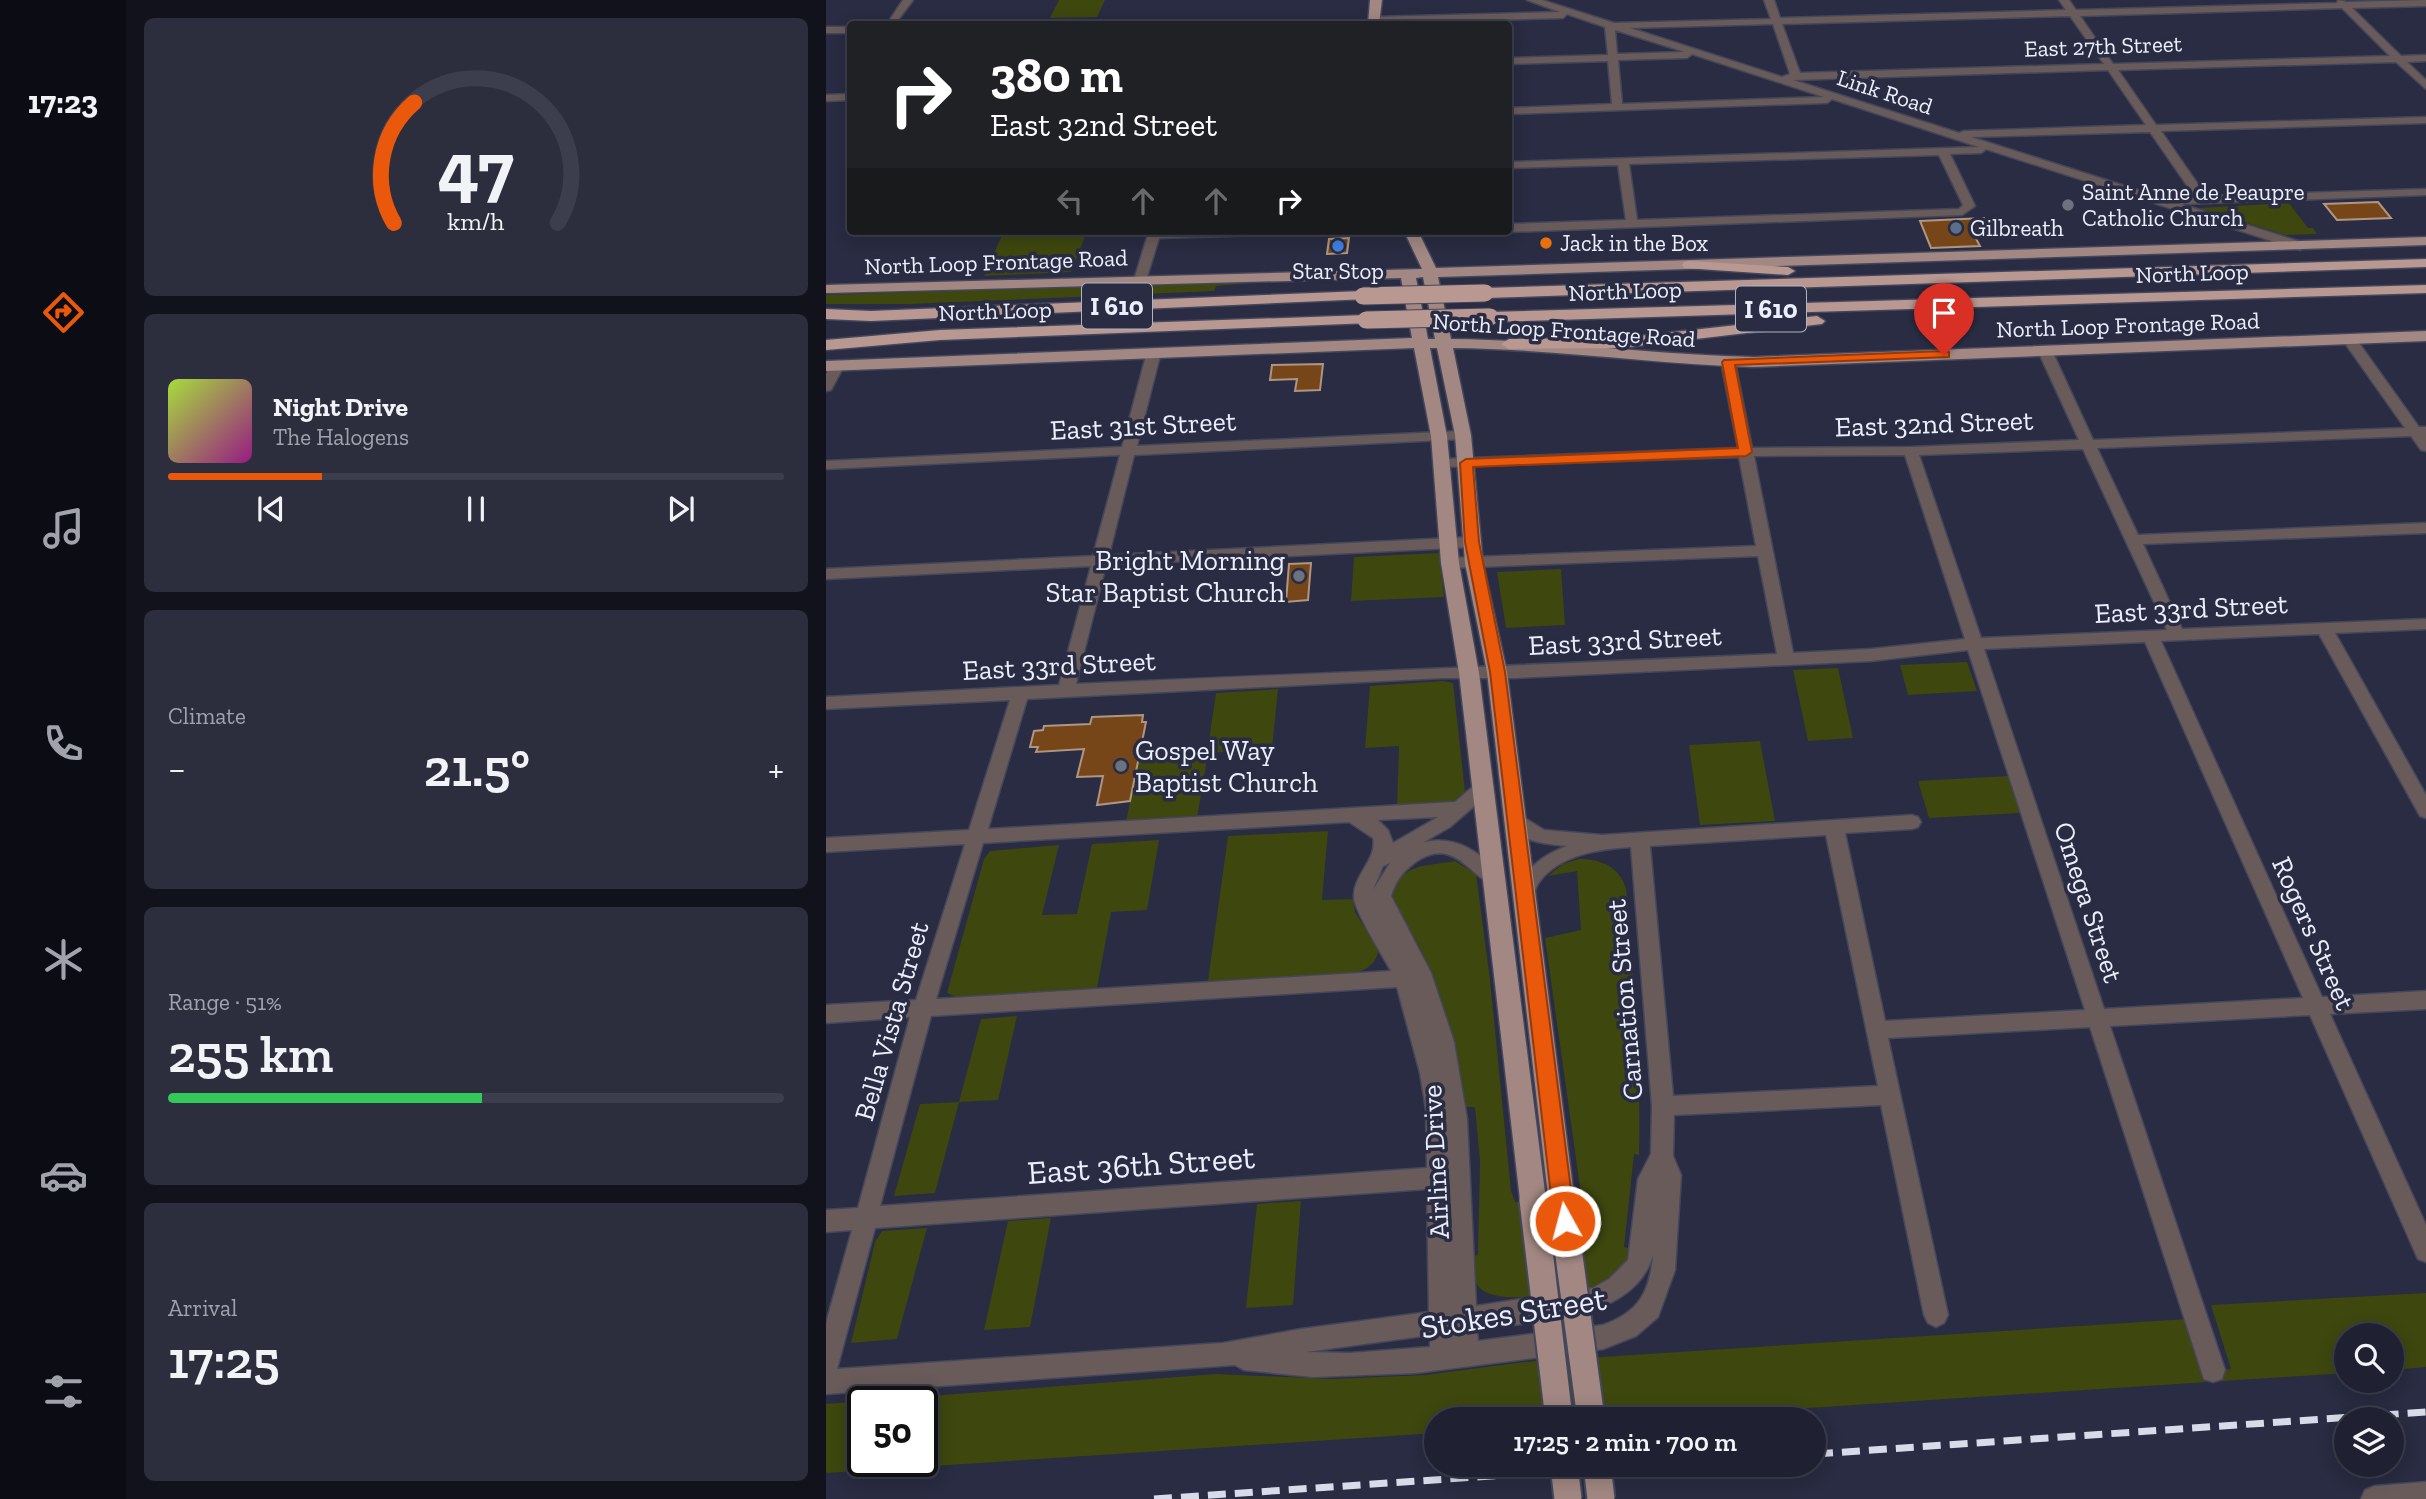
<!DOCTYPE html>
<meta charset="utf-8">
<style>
:root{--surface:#1f2132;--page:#2c2e3e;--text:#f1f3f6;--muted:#a1a3ac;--line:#3c3e4d;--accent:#ea580c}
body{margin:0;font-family:"Zilla Slab",serif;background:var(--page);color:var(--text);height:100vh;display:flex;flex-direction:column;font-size:26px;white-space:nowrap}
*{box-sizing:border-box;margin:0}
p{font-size:23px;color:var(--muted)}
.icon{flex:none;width:38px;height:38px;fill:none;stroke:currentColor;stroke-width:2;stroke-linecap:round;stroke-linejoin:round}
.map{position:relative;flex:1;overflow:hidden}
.side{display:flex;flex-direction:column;gap:18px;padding:18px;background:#11121c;width:700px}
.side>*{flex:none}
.banner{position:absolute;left:21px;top:21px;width:665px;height:214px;border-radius:7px;box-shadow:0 4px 18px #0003,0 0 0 2px var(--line);background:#202124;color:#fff;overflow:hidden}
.controls{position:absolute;left:1508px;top:1323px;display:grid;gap:14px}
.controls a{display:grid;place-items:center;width:70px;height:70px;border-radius:50%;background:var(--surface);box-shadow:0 4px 18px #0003,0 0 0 2px var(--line);font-size:35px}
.speed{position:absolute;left:21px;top:1386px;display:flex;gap:14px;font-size:35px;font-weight:700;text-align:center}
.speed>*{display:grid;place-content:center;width:91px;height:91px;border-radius:50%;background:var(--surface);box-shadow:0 4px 18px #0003,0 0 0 2px var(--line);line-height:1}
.speed .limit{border:4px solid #111;border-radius:10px;background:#fff;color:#111}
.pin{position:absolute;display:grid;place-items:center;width:60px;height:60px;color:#fff;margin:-72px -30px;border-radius:50% 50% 50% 0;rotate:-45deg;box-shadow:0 0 7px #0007}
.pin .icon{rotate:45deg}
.me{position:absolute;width:77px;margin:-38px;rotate:353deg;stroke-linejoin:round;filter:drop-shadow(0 0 5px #0008)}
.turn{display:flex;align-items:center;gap:24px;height:147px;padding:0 28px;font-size:32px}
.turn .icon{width:91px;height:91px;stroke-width:2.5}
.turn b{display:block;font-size:49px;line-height:60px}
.lanes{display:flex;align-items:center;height:66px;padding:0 28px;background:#0003;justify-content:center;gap:35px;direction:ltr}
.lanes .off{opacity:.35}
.big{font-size:52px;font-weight:600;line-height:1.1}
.side .card{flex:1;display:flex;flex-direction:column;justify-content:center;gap:10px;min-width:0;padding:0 24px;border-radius:10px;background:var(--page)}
.side .dial{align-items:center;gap:0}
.dial svg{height:182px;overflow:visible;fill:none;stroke:var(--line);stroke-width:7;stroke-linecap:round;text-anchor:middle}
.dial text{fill:var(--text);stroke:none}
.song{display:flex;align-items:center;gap:21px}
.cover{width:84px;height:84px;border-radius:10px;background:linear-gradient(135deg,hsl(80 70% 55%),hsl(310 70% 35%))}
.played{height:7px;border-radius:4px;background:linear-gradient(90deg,var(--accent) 25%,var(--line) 25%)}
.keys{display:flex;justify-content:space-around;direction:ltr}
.heat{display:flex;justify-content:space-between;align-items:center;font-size:38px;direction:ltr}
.charge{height:10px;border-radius:5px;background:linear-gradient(90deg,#34c759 51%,var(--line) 0)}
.trip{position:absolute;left:598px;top:1407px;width:402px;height:70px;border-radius:35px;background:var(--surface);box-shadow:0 4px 18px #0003,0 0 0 2px var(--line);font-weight:600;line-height:70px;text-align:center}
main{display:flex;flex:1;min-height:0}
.tab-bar{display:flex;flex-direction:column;width:126px;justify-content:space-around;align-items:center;background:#0c0d14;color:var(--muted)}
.tab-bar .icon{width:49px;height:49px}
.tab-bar .active{color:var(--accent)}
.tab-bar b{font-size:32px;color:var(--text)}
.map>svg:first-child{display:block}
.green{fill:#3d470e;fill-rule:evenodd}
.building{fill:#764618;stroke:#ae9683;stroke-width:2}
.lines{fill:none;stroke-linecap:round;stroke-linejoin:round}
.minor-casing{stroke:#44475c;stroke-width:3}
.major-casing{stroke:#44475c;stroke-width:3}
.highway-casing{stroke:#44475c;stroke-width:3}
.minor{fill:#695b59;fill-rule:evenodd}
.major{fill:#a28782;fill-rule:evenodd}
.highway{fill:#b99892;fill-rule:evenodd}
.rail{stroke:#d8dbe9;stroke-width:7;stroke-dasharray:18 9;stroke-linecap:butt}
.major-bridge-casing{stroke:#44475c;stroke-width:31;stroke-linecap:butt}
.highway-bridge-casing{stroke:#44475c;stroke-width:19;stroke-linecap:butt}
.major-bridge{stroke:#a28782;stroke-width:27}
.highway-bridge{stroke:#b99892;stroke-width:17}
.route{fill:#ea580c;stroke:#983908;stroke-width:2}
.worship-dot{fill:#6b7280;stroke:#292c42;stroke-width:2.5}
.service-dot{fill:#5c6f8a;stroke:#292c42;stroke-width:2.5}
.food-dot{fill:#e8710a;stroke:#292c42;stroke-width:2.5}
.shop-dot{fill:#3f7fe0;stroke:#292c42;stroke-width:2.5}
.labels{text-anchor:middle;stroke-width:7;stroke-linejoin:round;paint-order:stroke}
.far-street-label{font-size:23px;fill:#ebeefc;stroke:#292c42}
.far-poi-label{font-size:23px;fill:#ebeefc;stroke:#292c42;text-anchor:start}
.shield{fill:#292c42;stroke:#b1b4c4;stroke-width:2}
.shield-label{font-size:26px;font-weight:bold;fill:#ebeefc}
.street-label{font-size:28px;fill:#ebeefc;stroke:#292c42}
.poi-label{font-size:28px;fill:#ebeefc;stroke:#292c42;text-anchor:end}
.near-street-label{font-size:33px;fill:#ebeefc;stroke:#292c42}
</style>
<main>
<nav class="tab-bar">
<b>17:23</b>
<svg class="icon active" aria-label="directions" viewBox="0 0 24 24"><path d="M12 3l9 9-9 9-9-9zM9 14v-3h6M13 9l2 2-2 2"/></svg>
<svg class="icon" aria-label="music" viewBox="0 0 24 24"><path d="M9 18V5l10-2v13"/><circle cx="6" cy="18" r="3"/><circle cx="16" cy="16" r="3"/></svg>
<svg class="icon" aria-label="phone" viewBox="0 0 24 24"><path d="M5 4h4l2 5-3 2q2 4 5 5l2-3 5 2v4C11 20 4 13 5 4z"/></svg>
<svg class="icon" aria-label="climate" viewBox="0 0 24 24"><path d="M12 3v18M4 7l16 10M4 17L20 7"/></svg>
<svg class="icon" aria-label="car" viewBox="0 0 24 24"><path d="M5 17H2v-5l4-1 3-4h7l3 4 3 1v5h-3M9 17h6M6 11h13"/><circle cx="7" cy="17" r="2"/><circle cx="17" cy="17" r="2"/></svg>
<svg class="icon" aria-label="filters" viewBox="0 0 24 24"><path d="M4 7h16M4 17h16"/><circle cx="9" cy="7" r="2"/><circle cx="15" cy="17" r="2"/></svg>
</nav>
<section class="side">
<div class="card dial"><svg viewBox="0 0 100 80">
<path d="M14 69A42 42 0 1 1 86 69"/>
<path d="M14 69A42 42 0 0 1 23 16" stroke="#ea580c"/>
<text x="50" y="56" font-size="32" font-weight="700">47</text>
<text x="50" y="72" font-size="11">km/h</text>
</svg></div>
<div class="card">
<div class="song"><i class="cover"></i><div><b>Night Drive</b><p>The Halogens</p></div></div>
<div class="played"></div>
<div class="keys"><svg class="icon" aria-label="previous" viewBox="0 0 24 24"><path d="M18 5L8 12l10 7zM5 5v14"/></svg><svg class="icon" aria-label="pause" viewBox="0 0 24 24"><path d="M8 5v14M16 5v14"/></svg><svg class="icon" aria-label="next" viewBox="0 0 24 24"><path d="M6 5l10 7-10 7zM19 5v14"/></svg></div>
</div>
<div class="card"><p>Climate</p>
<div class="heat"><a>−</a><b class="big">21.5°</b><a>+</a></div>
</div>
<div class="card"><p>Range · 51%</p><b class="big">255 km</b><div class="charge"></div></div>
<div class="card"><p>Arrival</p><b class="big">17:25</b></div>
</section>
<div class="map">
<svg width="1600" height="1499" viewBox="0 0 1600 1499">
<rect width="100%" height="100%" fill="#292c42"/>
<g class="green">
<path d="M233,0h46l-8,17 -47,1z"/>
<path d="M1463,203l19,25h5l4,6 -32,1 -86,-27z"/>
<path d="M178,231h83l-16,41 -87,4z"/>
<path d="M460,280l-70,6 -2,5 -304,13h-84v-9z"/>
<path d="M613,553l5,44 -93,4 3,-44z"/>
<path d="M735,569l4,56 -59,3 -9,-56z"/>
<path d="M1141,662l10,29 -69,4 -8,-30z"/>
<path d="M1012,668l15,70 -45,3 -15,-71z"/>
<path d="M617,681l10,2 12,109 -14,11 -54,5 2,-62 -34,2 5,-62z"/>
<path d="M452,689l-6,60 -64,4 -11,65 -71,4 13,-65 68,-4 9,-60z"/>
<path d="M934,741l15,80 -75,4 -11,-80z"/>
<path d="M1182,776l12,37 -91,5 -11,-37z"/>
<path d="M502,831l-6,69 31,-1 2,13 24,38c-3,13 -11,19 -23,23l-148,8 20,-145z"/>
<path d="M333,840l-12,70 -36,2 -14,76 -140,9 -10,-4 37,-134 6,-8 69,-6 -17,70 35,-1 15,-70z"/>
<path d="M753,859c21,0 40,7 47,29 8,89 15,177 13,267l-5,-1 -10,93 8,2c-9,21 -18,31 -40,39 -25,3 -95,20 -113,-1 -7,-8 -7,-21 -8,-31l7,-1 2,-94 -5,-54h-9c-8,-54 -21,-107 -45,-157 -8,-17 -23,-34 -29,-52 8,-37 35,-31 63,-37l21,13 14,106 21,211 4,11 62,-5 4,-3 -36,-256 36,-8 -4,-59 -29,5 15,-12z"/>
<path d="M191,1016l-19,84 -39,2 -24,91 -41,3 26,-92 39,-2 22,-83z"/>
<path d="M475,1201l-8,104 -47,3 11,-104z"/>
<path d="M225,1218l-21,109 -46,3 24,-109z"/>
<path d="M101,1228l-30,111 -46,4 24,-101 7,-11z"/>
<path d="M1600,1293v74l-34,3v-35h-45v38l-707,46h-203v14l-611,40v-69l390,-30 117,5 92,-4 99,-13 663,-43 16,51 28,-1 -20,-64zM37,1402h59v59h-59z"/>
</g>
<g class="building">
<path d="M1552,202l13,16 -54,2 -13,-16z"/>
<path d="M1158,218l8,16 -18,1 6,11 -49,2 -11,-27z"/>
<path d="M523,238l-2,15 -20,1 2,-15z"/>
<path d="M497,364l-3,26 -25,1 2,-12 -27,1 2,-15z"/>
<path d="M485,563l-3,37 -22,2 3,-38z"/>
<path d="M317,715l-1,7h4l-16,79 -33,4 6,-29 -26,1 7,-28 -48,3 2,-5h-8l4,-16 9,-1 1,-4 46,-2 2,-7z"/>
</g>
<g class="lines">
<g class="minor-casing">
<g id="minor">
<path d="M77,0h10l-18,24h-8z"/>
<path d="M701,0h15l72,23 157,-4 -7,-19h10l6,18 286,-8 -7,-10h10l7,10 261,-7 1,-3 9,2 79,-2v6l-74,2 49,48 25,-1v6l-19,1 19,18v9l-30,-27 -278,8 38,55 270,-8v6l-265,8 45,65 220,-7v6l-245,9 123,39 2,3 -6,4 -314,-101 -5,4 -31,1 25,52 -13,9 -454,17 -2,-1h2v-7l118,-4 -8,-55 -110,3v-6l471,-15 -147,-48 -5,4 -319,11v-6l104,-4 -4,-43 -100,3v-6l100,-3 -3,-28 -38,-13 -4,4 -189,5 -5,-3 5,-3 186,-5zM1516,8l48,48 -277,8 -33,-48zM1244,16l34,48 -304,9 -18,-49zM947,24l17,50 -8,3 -152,-49zM789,30l70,22 -68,2zM866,54l132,43 -202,7 -4,-44 69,-2zM1282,70l38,55 -182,6 -5,2 -166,-53zM1324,132l45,65 -26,3 -198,-63zM1113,155l24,50 -4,4 -322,11 -8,-56z"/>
<rect x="0" y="27" width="24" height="6"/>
<path d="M24,94v6l-24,1v-6z"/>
<path d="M323,231h117l-6,4 -101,3 -13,42 -6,4 -6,-4z"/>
<path d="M597,231h32c-7,6 -25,6 -32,0z"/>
<path d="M1523,335l5,1 65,91h7v24l-5,-1 -10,-14 -314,12 41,87 288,-12v10l-283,11 39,85 244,-10v10l-91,4 91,162v23l-6,-2 -101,-182 -158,7 161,356 104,-6v18l-96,5 96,211v37l-8,-3 -108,-244 -200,11 115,344 -3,9 -9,3 -9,-3 -114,-352 -202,11 60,277 -4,8 -8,4 -8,-4 -4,-8 -43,-210 -207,10 -1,41 8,19 -6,95 -17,47 -22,19 -33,13 -187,24 -103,4 -69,-7 -9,-5 -409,29v-71l26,-93 -26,2v-22l32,-2 52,-191 -84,6v-18l90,-5 49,-156 -139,8v-14l143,-8 41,-130 -184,9v-12l233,-12 32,-119 -265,13v-10l267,-13 27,-101 -294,14v-8l296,-14 25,-95 7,-4 7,4 -24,94 326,-15 7,4 -7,4 -329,16 -25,100 363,-18 8,5 -8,5 -366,18 -30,119c234,-11 467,-19 701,-30l-19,-98 -308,12 -8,-5 8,-5 306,-12 -17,-89 -296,10 -7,-4 7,-4 295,-11 -17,-86 7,-4 7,4 17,86 159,-1 168,-7 -41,-89 7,-4 7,4 41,89 312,-12 -63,-89zM1257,449l84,181 -186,8 -62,-183zM1079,455l60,184 -94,10 -78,4 -39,-197zM1319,642l158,356 -199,11 -120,-360zM1142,650l117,360 -200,11 -40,-188 67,-4 6,-2 3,-5 -3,-5 -6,-2 -310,20 -58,-5 -24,-15h-12l-3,5c12,22 40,24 62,26 -26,10 -43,23 -53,50l3,5 7,3 7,-3c3,-6 4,-14 9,-20 21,-27 61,-32 91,-34l21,259 -1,48 -13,25 -10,81 -19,19 -16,9 -117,18 -9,-187 -13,-77 -23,-69 -40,-77c4,-13 10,-23 22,-32 46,-35 62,28 88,19l2,-5 -2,-5c-23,-21 -44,-38 -77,-31l26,-15 38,-33 3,-5 -3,-5h-12l-21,18 -467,27 39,-130 415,-21h73l356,-17zM612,817l-45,26 -5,-13 -10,-10zM523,822l24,16c5,21 -21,38 -19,60 1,14 29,58 37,73l-455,28 47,-156zM1000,835l52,251 -205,10 -23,-250zM564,863l-17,27 10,-24zM571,987l23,86 6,36 1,59 -547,38 51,-190zM601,1189l2,123 -128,17 -78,14 -386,26 38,-141zM827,1255c-3,37 -14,57 -50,70l-125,16 -1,-12c57,-8 157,-7 176,-74zM604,1335v12l-80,6 -44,-1z"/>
<path d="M11,362l7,4 -13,24 -5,1v-17l6,-11z"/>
<path d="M1600,1482v17h-65l4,-9 9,-4z"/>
</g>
</g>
<g class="major-casing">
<g id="major">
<path d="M544,0h12l-3,24h-11z"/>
<path d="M578,231h14l18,37 990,-31v8l-988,32 13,62c101,1 202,16 303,18l672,-26v10l-672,26c-101,-3 -200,-18 -301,-19l18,87 12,128 24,109 67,524 -4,9 -9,4 -9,-4 -4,-9 -61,-524 -22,-109 -10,-128 -18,-87h-7l17,88 12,127 20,110 67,527 -3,9 -10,4 -10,-4 -3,-9 -61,-527 -18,-110 -10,-127 -17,-88 -588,23v-10l586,-23 -11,-60 -575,15v-8l596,-16zM597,277l12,62h-7l-12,-61z"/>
</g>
</g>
<g class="highway-casing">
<g id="highway">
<path d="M1600,259v8l-941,31 -8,-5 8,-5z"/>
<path d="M863,261l99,6 7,4 -7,4 -104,-7 -2,-3 2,-3z"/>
<path d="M1600,285v8l-936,29 -8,-5 8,-5z"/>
<path d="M537,291l5,2 3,3 -3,3 -497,22 -45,-2v-10l45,2z"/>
<path d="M540,315l8,5 -3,3 -431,17 -114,10v-10l114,-10z"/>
<path d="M991,316l8,5 -3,3 -202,24 -111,1 -8,-5 8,-5 111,-1z"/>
</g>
</g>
<use href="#minor" class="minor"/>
<use href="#major" class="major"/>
<use href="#highway" class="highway"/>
<g class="rail">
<path d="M989,1454l611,-42"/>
<path d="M328,1499l499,-34"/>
</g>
<g class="major-bridge-casing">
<g id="major-bridge">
<path d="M735,1196l30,223"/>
<path d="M707,1200l26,219"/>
<path d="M738,1465l4,34"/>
<path d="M771,1465l4,34"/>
</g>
</g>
<g class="highway-bridge-casing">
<g id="highway-bridge">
<path d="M537,296l122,-3"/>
<path d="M540,320l124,-3"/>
</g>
</g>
<use href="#major-bridge" class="major-bridge"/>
<use href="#highway-bridge" class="highway-bridge"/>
</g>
<path class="route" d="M1118,351l5,1v5l-214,8 17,87 -6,4 -273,11 6,75 26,130 70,549 -3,7 -7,3 -8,-3 -3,-7 -64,-549 -25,-130 -5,-79 6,-4 272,-11 -16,-86 2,-2z"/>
<g class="worship-dot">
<circle cx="1242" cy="205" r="7"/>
<circle cx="473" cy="576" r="7"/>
<circle cx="295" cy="766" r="7"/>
</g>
<circle class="service-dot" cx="1130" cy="228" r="7"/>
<circle class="food-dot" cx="720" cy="243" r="7"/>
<circle class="shop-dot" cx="512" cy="246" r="7"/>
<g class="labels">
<g class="far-street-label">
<text transform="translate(1277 46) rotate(-2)" y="8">East 27th Street</text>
<text transform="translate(1059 92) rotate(18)" y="8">Link Road</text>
<text transform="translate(170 262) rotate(-2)" y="8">North Loop Frontage Road</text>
<text transform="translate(1366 273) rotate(-2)" y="8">North Loop</text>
<text transform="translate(799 291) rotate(-2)" y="8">North Loop</text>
<text transform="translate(169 311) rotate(-2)" y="8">North Loop</text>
<text transform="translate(1302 325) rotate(-2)" y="8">North Loop Frontage Road</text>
<text transform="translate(738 330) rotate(4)" y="8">North Loop Frontage Road</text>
</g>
<g class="far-poi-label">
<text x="1256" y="200">Saint Anne de Peaupre<tspan x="1256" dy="26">Catholic Church</tspan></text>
<text x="1144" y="236">Gilbreath</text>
<text x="734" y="251">Jack in the Box</text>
<text x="512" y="279" text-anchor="middle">Star Stop</text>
</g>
<g class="shield">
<rect x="256" y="283.5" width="70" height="45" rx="5"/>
<rect x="910" y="286.5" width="70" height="45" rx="5"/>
</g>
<g class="shield-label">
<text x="291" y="315">I 610</text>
<text x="945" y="318">I 610</text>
</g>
<g class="street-label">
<text transform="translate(1108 423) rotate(-2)" y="10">East 32nd Street</text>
<text transform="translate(317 425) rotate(-3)" y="10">East 31st Street</text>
<text transform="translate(1365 608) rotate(-3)" y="10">East 33rd Street</text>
<text transform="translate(799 640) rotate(-3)" y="10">East 33rd Street</text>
<text transform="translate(233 665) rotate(-3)" y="10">East 33rd Street</text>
<text transform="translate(1263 902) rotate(72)" y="10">Omega Street</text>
<text transform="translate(1488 933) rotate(66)" y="10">Rogers Street</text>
<text transform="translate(798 1000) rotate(-95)" y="10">Carnation Street</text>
<text transform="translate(65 1021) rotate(-74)" y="10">Bella Vista Street</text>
<text transform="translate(609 1162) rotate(-93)" y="10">Airline Drive</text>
</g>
<g class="poi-label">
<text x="459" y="570">Bright Morning<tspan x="459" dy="32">Star Baptist Church</tspan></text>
<text x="309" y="760" text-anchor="start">Gospel Way<tspan x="309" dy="32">Baptist Church</tspan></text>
</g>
<g class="near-street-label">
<text transform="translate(315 1164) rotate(-4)" y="12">East 36th Street</text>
<text transform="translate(687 1312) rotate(-9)" y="12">Stokes Street</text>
</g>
</g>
</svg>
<div class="controls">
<a><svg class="icon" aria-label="search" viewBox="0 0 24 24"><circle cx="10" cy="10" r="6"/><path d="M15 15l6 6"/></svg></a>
<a><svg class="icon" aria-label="layers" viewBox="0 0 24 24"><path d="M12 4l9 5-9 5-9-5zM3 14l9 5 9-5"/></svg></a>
</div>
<div class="speed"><div class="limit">50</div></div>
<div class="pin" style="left:1118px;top:355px;background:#d93025"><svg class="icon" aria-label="arrive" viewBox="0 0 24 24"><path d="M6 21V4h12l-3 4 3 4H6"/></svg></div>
<svg class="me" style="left:739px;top:1221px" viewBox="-20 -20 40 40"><circle r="17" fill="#ea580c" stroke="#fff" stroke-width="3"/><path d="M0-11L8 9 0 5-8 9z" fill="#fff"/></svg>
<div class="trip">17:25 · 2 min · 700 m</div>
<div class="banner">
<div class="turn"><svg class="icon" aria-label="right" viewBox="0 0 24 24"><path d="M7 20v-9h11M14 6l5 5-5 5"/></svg><div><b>380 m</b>East 32nd Street</div></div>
<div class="lanes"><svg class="icon off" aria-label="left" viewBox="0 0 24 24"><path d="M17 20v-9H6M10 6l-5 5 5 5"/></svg><svg class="icon off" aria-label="ahead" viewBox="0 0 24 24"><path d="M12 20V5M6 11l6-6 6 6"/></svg><svg class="icon off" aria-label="ahead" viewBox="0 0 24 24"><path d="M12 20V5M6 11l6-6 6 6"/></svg><svg class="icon" aria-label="right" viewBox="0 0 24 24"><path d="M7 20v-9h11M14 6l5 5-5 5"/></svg></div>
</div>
</div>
</main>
